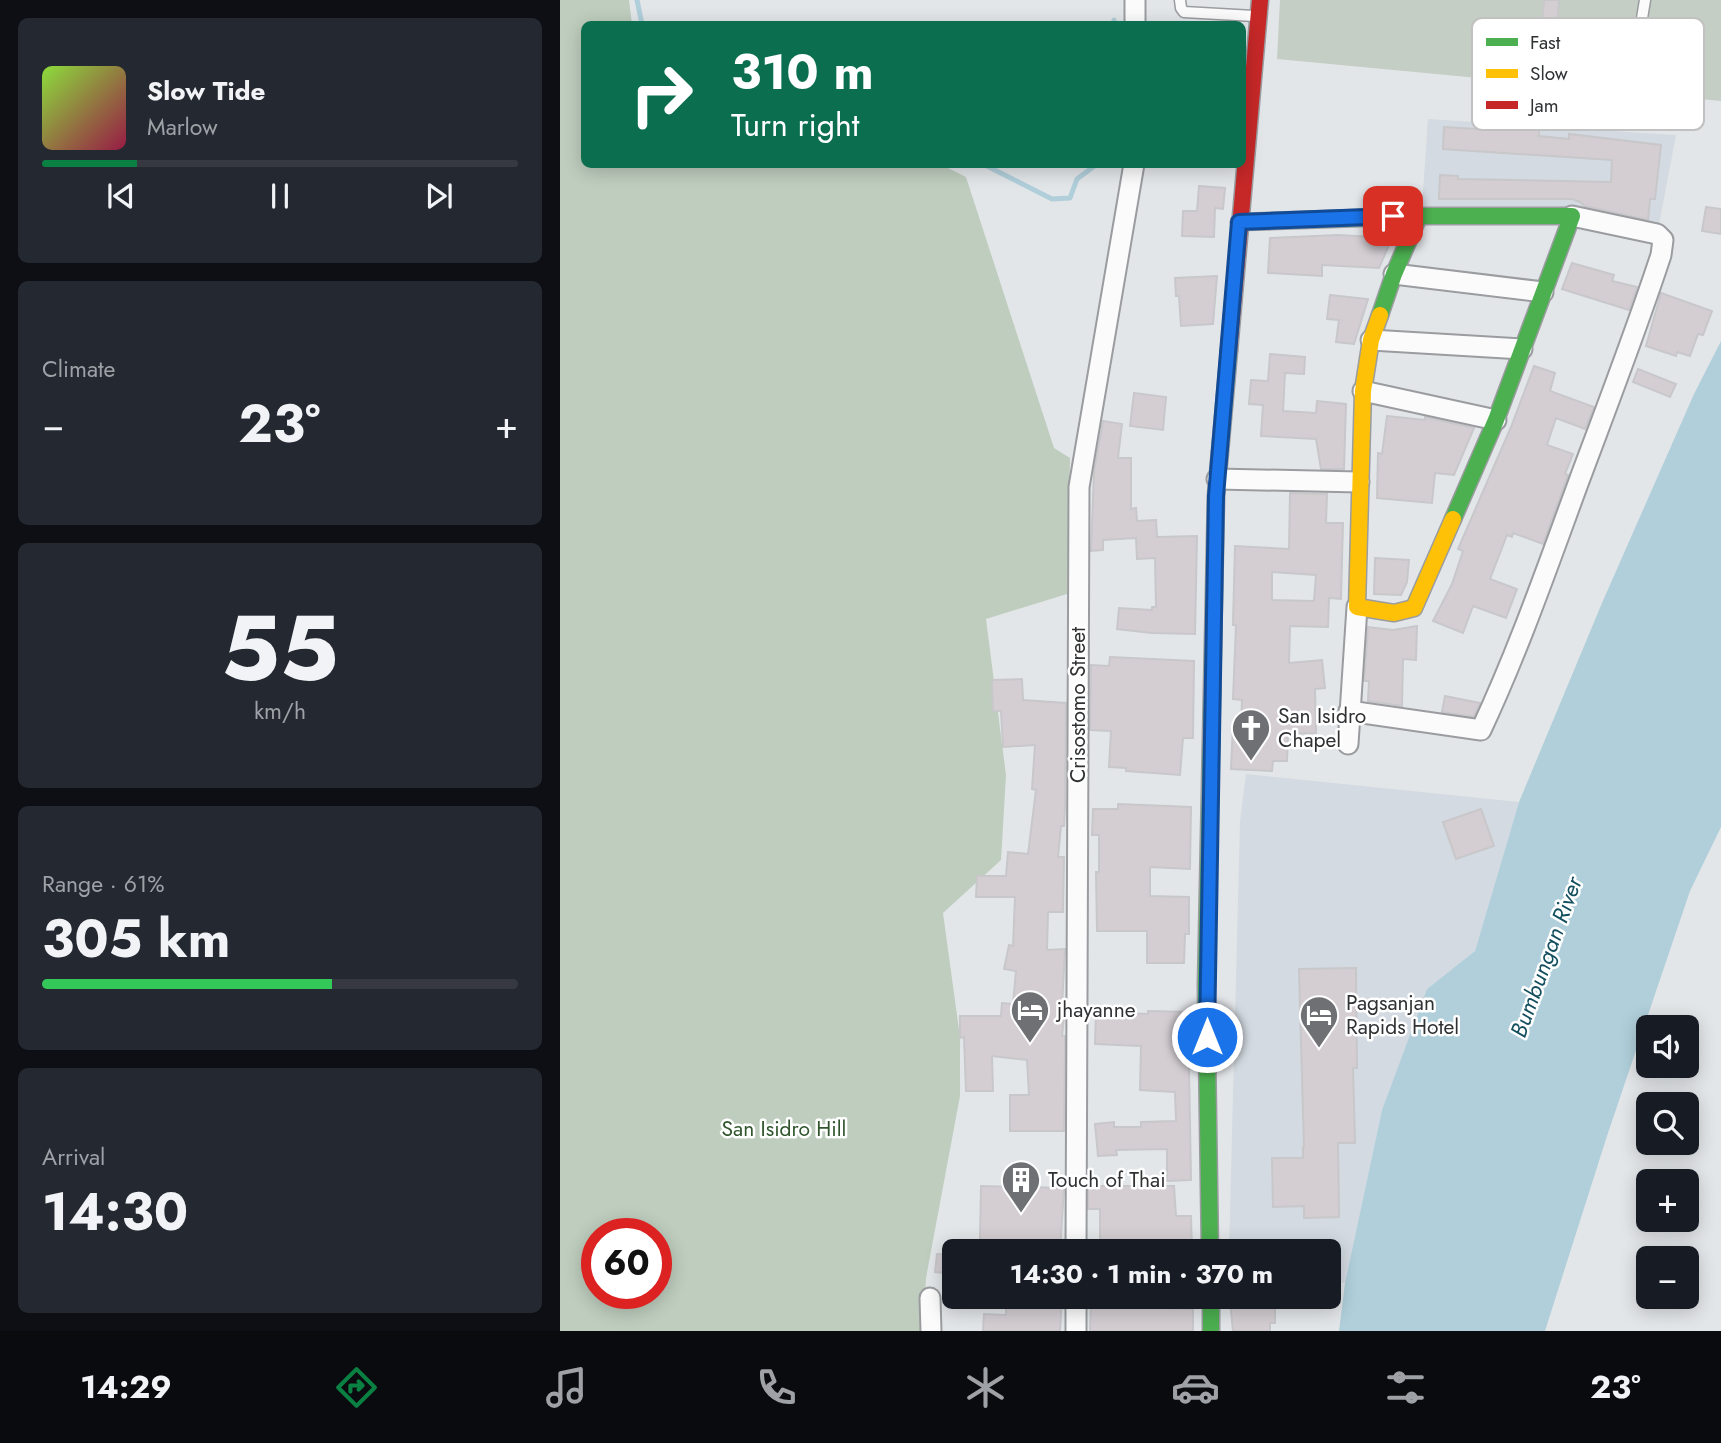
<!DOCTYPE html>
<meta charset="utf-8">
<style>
:root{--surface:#171b24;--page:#242831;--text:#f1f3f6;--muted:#9ea1a6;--line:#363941;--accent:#0b8043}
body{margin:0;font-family:Jost,sans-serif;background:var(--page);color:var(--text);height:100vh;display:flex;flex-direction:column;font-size:26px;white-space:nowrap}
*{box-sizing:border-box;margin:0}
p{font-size:23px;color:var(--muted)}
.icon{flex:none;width:38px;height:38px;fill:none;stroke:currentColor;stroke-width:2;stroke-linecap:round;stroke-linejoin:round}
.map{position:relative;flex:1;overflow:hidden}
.details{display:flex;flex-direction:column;gap:18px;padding:18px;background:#0d0f14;width:560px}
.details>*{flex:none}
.guide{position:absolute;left:21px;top:21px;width:665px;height:147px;border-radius:10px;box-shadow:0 4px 18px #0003;background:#0b6e4f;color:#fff;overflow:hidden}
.tools{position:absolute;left:1076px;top:1015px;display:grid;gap:14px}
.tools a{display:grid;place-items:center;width:63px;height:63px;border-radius:10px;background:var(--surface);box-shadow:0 4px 18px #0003;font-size:35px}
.speed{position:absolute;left:21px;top:1218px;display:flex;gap:14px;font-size:35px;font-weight:700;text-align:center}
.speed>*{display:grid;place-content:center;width:91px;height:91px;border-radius:50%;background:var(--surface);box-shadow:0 4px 18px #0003;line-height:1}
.speed .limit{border:10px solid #d22;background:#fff;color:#111}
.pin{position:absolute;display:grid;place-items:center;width:60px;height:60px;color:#fff;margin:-30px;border-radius:14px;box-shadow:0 4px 10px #0006}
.me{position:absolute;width:77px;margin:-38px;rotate:0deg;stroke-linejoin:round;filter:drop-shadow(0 0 5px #0008)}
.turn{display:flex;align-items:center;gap:24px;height:147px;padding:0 35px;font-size:32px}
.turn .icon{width:91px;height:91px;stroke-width:2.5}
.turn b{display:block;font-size:49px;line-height:60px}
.big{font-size:52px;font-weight:700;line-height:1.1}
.details .widget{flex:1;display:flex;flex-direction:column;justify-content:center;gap:10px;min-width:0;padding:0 24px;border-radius:10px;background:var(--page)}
.details .dial{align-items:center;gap:0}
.dial b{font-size:91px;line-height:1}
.song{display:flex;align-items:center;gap:21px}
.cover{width:84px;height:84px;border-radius:10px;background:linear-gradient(135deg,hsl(90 70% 55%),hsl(340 70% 35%))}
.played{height:7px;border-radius:4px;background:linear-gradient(90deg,var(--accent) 20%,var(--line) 20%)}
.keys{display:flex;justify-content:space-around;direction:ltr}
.heat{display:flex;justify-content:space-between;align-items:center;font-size:38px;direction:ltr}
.charge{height:10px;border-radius:5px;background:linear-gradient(90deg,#34c759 61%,var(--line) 0)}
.trip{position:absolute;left:382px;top:1239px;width:399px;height:70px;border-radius:10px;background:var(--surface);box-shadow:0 4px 18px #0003;font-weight:700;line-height:70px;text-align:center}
.tabs{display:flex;height:112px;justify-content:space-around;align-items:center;background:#090b0e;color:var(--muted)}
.tabs .icon{width:49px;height:49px}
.tabs .on{color:var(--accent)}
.tabs b{font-size:32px;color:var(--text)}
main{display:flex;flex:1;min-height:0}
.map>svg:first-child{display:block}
.built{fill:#d3dae1}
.green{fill:#c4cec5}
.forest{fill:#becdbe;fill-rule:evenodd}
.water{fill:#b0cfda}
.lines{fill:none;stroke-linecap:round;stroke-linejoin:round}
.stream{stroke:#b0cfda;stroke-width:5}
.building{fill:#d4ced3;stroke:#c8c7ca;stroke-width:2;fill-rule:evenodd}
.lane-casing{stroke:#9a9c9f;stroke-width:13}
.street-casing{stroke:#9a9c9f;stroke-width:23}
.fast-casing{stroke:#9a9c9f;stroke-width:19}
.slow-casing{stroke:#9a9c9f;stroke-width:19}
.jam-casing{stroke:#9a9c9f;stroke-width:19}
.lane{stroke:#fbfbfc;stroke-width:10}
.street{stroke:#fbfbfc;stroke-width:19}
.fast{stroke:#4caf50;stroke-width:16}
.slow{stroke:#ffc107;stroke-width:16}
.jam{stroke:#c62828;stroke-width:16}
.route-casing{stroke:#114b97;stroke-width:18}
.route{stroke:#1a73e8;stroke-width:12}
.labels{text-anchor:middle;stroke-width:5;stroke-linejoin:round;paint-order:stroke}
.street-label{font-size:21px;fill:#2f3133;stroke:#fff}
.poi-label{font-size:21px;fill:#2f3133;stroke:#fff;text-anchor:start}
.park-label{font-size:21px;fill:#30552c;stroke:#fff}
.water-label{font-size:23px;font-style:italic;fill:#144f5f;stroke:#fff}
.key{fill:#fff;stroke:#c1c1c2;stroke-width:2}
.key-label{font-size:19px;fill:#2f3133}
</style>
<main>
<section class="details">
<div class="widget">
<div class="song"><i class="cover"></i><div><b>Slow Tide</b><p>Marlow</p></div></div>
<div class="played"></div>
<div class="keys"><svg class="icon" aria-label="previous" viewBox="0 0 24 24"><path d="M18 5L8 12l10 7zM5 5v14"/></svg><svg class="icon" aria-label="pause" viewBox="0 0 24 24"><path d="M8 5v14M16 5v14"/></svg><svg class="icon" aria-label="next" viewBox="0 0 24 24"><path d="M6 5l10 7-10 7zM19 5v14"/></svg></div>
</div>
<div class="widget"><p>Climate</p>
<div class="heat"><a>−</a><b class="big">23°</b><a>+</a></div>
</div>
<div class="widget dial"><b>55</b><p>km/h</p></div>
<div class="widget"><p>Range · 61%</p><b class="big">305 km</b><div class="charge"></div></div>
<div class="widget"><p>Arrival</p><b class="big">14:30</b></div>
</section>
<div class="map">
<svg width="1161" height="1331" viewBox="0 0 1161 1331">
<rect width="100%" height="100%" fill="#e3e6e9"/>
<g class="built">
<path d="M868,119l248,16 -18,95 -236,-24z"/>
<path d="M686,774l273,28 -44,149 -48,38 -45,121 -37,173 -17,-2v-30h-99l11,-430z"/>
</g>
<path class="green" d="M720,0h441v101l-444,-42z"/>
<path class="forest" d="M0,0h69l3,24h-48v140h356l26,13 88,271 16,10 -3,136 -81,25 20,156 -5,85 -58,53 17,124v59l-34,182 -3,53h-363zM37,1234h59v59h-59z"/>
<path class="water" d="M1161,341v486l-31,64 -83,245 -62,195h-206l6,-48 37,-173 45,-121 48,-38 44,-149 83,-199 92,-209z"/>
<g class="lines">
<g class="stream">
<path d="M77,0l5,24"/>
<path d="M554,24v-4"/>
<path d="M423,164l69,35 18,-1 7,-19 20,-15"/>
</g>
</g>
<g class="building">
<path d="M984,0h15l-2,27 -15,-2z"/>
<path d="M916,123l63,5v8l30,3v-5l92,11 -6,54h-5l-2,21 -63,-14 -5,-4 -8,-3h-133l1,-24 18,1v3l153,3 1,-22 -169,-11 1,-22 32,2z"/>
<path d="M639,186l26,2 -2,21 -8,-1 -1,29 -32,-1 1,-25h14z"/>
<path d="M1146,207l15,2v25l-19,-3z"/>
<path d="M778,235l54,3 -13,30 -57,-3v11l-54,-3 2,-35z"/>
<path d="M1012,263l42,12 -2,6 25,6 -8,23 -67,-21z"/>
<path d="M657,276l-4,48 -32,2 -2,-30h-3l-1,-18z"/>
<path d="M1101,293l51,18 -9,24 -5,-1 -8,22 -13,-4 -1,4 -30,-10z"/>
<path d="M770,295l38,4 -14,45 -18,-2 3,-22 -12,-1z"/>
<path d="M710,354l35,3 -1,17 -19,-1 -2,38 33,2 1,-12 29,3 -2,65h-23l-5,-30 -55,-3 2,-31 -14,-1 2,-24 17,1z"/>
<path d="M974,366l21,7 -5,18 44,16 -9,22 -29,-11 -9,27 26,9 -8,20 3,1 -25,69 -30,-11 -1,4 -5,-2 -17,44 27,10 -11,29 -33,-12 -10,27 -30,-12 19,-37 11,-33 -5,-2 53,-122z"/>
<path d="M1078,369l38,15 -6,13 -37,-15z"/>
<path d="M574,393l32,4 -3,33 -33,-4z"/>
<path d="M827,416l38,4v-3l49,11 -20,47 -19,-2 -3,30 -55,-5 1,-45 4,1z"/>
<path d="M543,421l19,3 -4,34h13v51l5,-1 1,13 19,-1 1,17 40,-1 -2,98 -43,-1 -35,-4 2,-21 33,2v-3h4l-1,-49 -18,1 -1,-21 -33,2v10l-12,1 3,-80z"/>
<path d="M730,493l37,1 -1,29h17l-2,76 -12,-1 -1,29 -38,-1 -1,37 33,-3 3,28 -10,1 1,44 -28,1 -1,27h-14l-1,10 -41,-2 2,-43 8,1 1,-27 -9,-1 3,-74h-3l2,-79 54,3zM712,572l44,3 -2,26 -42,-1z"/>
<path d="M815,558l34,2 -2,22 -6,13 -27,-1z"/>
<path d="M857,626l-1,34 -13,-1 -1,47 -34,-5 1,-20h-5l4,-54 25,3z"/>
<path d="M550,657l84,4 -1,77h-10l-3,37 -54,-4v-3l-17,-1 2,-36 -21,-1 1,-65 18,1z"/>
<path d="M462,679l1,21 43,3 -1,105 -1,18h-3l-3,31h6l-1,55h-15l-1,38 18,-1 -3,58 3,1 -3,28h3l-1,95h-54v-36h19l-2,-35 -35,-4 1,35h-27l-2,-54 -4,1v-22h41l1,-13 11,1 3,-33 -12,-2 5,-24 4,1 2,-49h-39l1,-21h29l2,-24 20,2 8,-64 -4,-1 3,-44 -32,2 -2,-36h-8l-1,-31z"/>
<path d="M885,696l35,7 -6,14 -32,-5z"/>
<path d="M558,804l73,3 -1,62 -40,-2v29l39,1v37h-4l-1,29h-37v-32h-50l-1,-59h3v-37h-7l1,-26h25z"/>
<path d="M921,809l13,37 -38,13 -13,-37z"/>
<path d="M796,968l1,100h-4l2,75h-17l1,74 -35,1v-12l-31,1 -1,-49h31v-11h1l-5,-178z"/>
<path d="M588,1011l40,1 3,168 -24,1v-32l-51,1 1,5 -19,1 -3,-32 19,-2v5h27v-5l35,-1 -1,-29 -35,-2 1,-44 -46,-2 1,-32 52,2z"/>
<path d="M421,1186l83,2 -4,63h-77l1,-11 -4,-1z"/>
<path d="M528,1186h86l2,30h15l1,35h-92v-42h-12z"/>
<path d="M377,1254l17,1v19l-19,-2z"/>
<path d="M446,1297h56l-2,34h-77l1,-17 22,1z"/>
<path d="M683,1297h16v5l16,-1v22h-5v8h-37l-3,-30h13z"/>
<path d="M531,1302l66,3v3l36,1v22h-103z"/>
</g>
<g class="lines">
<g class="lane-casing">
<g id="lane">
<path d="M620,0l1,8 3,4 70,4"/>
<path d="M1076,55l9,-55"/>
</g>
</g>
<g class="street-casing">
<g id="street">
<path d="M575,24v-24"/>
<path d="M834,274l149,18"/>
<path d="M811,340l151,9"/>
<path d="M803,391l133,29"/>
<path d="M657,479l142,3"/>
<path d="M789,711l132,19c38,-81 67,-165 98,-249 28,-75 57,-150 82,-226l2,-15 -6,-6 -85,-18"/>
<path d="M788,744l9,-137"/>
<path d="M516,1251l3,-764 55,-323"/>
<path d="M370,1298l1,33"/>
<path d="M516,1331v-34"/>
</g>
</g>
<g class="fast-casing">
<g id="fast">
<path d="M679,222l180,-6h153l-76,204 -43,99"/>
<path d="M820,315l14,-41 25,-58"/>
<path d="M650,1251l-4,-265 10,-490 13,-145"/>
<path d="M651,1297v34"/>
</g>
</g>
<g class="slow-casing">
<path id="slow" d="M820,315l-9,25 -8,51 -6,216 37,6 20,-5 39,-89"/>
</g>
<g class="jam-casing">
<path id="jam" d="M669,351l31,-351"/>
</g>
<use href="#lane" class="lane"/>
<use href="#street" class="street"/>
<use href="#fast" class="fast"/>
<use href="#slow" class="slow"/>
<use href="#jam" class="jam"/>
</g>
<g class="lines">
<g class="route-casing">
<path id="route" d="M647,1037l9,-541 23,-274 154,-6"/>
</g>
<use href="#route" class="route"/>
</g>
<defs>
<g id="church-pin" transform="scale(2.0125)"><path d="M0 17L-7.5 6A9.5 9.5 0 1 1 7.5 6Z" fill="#6e7073" stroke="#fff"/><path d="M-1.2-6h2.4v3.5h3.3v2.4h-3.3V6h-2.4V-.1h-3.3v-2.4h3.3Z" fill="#fff"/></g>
<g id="hotel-pin" transform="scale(2.0125)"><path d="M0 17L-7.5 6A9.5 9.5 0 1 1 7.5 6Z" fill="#6e7073" stroke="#fff"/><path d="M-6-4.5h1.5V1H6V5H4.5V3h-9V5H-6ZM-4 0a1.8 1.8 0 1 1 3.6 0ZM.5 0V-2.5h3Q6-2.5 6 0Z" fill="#fff"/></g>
<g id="building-pin" transform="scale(2.0125)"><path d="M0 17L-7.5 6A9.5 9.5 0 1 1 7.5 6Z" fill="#6e7073" stroke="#fff"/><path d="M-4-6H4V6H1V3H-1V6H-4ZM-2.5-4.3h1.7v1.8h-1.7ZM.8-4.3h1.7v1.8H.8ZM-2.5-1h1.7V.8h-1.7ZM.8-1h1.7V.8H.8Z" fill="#fff"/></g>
</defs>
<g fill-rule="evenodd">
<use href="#church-pin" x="691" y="728"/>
<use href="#hotel-pin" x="470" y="1010"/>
<use href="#hotel-pin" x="759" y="1015"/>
<use href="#building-pin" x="461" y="1180"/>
</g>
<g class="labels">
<g class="street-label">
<text transform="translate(518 705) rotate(-90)" y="7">Crisostomo Street</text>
</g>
<g class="poi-label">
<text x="718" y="723">San Isidro<tspan x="718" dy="24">Chapel</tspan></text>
<text x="786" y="1010">Pagsanjan<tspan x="786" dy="24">Rapids Hotel</tspan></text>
<text x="497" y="1017">jhayanne</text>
<text x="488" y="1187">Touch of Thai</text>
</g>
<g class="park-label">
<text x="224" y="1136">San Isidro Hill</text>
</g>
<g class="water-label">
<text transform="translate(986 957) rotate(-70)" y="8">Bumbungan River</text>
</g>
</g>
<rect x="912" y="18" width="232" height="112" rx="10" class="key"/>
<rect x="926" y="38" width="32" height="8" fill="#4caf50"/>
<rect x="926" y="69" width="32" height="9" fill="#ffc107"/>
<rect x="926" y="101" width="32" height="8" fill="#c62828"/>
<g class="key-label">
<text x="970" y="49">Fast</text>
<text x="970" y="80">Slow</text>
<text x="970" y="112">Jam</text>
</g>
</svg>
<div class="tools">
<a><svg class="icon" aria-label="sound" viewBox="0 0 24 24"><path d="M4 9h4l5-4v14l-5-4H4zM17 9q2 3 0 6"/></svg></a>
<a><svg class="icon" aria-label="search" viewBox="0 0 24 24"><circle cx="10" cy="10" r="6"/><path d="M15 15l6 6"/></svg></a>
<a>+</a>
<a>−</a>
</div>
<div class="speed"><div class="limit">60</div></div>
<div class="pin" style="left:833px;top:216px;background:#d93025"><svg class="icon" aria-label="arrive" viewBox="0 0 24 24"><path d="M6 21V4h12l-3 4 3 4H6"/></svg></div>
<svg class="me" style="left:647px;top:1037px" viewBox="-20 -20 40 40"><circle r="17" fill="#1a73e8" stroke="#fff" stroke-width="3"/><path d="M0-11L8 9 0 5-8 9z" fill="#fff"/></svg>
<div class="trip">14:30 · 1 min · 370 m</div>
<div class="guide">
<div class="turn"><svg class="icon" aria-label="right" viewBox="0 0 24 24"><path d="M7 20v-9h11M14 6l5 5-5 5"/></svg><div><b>310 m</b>Turn right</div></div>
</div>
</div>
</main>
<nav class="tabs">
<b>14:29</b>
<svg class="icon on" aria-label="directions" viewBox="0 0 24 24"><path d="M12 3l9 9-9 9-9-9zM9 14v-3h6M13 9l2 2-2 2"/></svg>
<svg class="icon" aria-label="music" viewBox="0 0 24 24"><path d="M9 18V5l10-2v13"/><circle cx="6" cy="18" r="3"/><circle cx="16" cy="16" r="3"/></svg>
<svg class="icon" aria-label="phone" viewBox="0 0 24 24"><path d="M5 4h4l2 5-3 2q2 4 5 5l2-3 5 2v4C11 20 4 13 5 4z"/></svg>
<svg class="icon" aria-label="climate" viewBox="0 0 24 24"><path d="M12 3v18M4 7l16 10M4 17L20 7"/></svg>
<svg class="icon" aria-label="car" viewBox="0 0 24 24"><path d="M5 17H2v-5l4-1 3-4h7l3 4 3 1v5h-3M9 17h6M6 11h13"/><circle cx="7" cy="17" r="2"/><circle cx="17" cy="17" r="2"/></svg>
<svg class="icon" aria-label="filters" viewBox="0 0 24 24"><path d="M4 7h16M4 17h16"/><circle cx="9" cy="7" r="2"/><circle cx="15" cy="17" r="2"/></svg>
<b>23°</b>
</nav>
